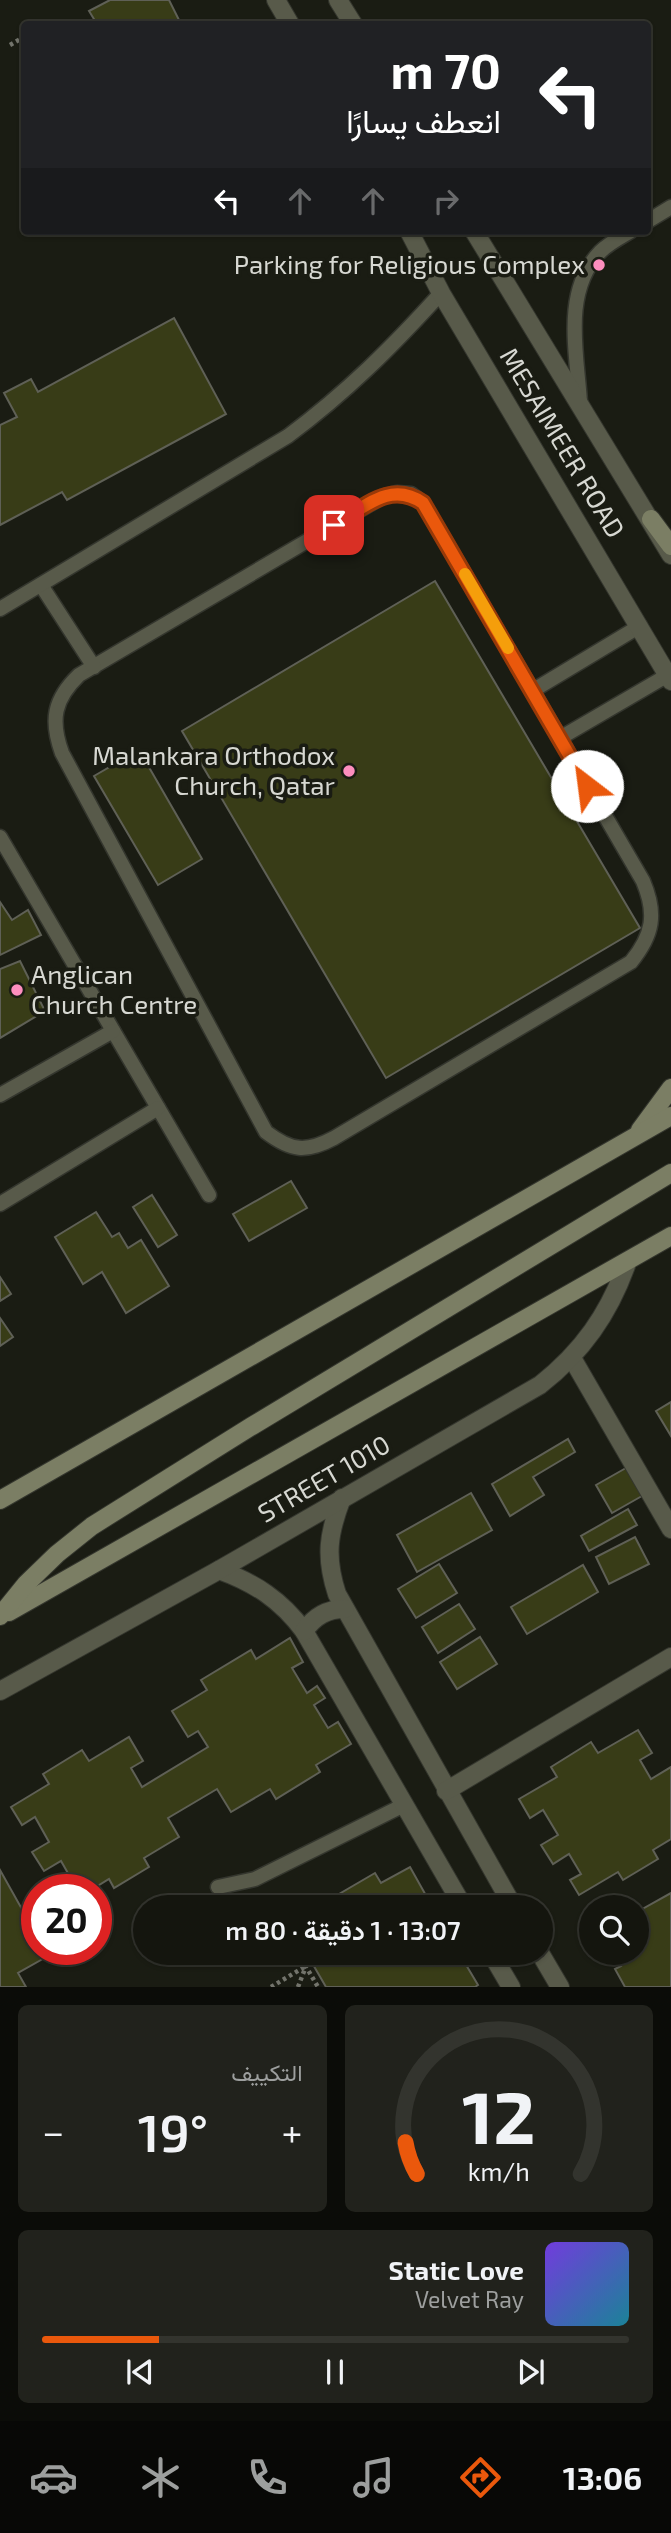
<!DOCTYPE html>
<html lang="ar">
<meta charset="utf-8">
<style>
:root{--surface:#14150e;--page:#21221c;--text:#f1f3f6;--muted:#9d9f9e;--line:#33342e;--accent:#ea580c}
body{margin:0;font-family:"Exo 2",Vazirmatn,sans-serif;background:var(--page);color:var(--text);direction:rtl;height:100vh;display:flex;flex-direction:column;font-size:26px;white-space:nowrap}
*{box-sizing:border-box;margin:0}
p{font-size:23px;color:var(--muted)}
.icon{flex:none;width:38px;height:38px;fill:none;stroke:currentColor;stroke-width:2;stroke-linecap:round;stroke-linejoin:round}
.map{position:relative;height:1987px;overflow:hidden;direction:ltr}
.sheet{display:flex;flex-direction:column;gap:18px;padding:18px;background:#0b0c08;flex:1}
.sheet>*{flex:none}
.top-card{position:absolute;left:21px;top:21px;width:630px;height:214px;border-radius:7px;box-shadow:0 2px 5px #0004,0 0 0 2px var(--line);direction:rtl;background:#202124;color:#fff;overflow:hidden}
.fabs{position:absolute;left:579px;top:1895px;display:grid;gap:14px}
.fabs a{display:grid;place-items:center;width:70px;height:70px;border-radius:50%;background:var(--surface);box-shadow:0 2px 5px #0004,0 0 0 2px var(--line);font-size:35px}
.speed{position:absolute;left:21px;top:1874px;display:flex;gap:14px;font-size:35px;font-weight:700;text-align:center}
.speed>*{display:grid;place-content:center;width:91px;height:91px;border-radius:50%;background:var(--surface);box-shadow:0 2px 5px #0004,0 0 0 2px var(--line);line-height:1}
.speed .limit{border:10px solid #d22;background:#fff;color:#111}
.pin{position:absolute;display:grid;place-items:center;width:60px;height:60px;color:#fff;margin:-30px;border-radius:14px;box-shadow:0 4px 10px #0006}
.me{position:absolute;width:77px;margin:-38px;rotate:330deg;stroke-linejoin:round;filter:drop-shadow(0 0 5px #0008)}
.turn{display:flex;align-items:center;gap:24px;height:147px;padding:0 35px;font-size:32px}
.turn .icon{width:91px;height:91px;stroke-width:2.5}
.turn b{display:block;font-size:49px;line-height:60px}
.lanes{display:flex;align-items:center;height:66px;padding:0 35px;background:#0003;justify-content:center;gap:35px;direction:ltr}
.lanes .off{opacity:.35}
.big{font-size:52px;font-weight:600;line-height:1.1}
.sheet .tile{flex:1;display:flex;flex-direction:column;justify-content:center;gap:10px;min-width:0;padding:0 24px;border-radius:10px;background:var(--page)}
.sheet .dial{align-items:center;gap:0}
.dial svg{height:182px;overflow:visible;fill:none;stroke:var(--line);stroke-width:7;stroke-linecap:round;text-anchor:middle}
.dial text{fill:var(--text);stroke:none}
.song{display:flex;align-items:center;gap:21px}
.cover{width:84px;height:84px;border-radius:10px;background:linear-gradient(135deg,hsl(260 70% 55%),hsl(190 70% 35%))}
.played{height:7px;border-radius:4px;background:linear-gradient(90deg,var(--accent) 20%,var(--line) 20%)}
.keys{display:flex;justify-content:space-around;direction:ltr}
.heat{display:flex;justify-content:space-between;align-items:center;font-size:38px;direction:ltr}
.sheet .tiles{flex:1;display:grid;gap:18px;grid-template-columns:1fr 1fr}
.tile:last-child{grid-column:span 2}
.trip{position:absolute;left:133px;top:1895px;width:420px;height:70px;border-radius:35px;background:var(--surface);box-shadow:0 2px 5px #0004,0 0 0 2px var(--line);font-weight:600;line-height:70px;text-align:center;direction:rtl}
.tab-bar{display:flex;height:112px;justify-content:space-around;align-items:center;background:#080806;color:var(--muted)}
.tab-bar .icon{width:49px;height:49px}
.tab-bar .on{color:var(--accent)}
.tab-bar b{font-size:32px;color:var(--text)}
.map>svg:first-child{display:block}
.building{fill:#383c17;stroke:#5f6056;stroke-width:2}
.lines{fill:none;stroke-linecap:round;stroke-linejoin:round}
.lane-casing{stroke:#34362e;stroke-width:17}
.street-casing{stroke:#34362e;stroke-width:20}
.secondary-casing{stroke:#34362e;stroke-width:20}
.path{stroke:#73746c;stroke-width:4.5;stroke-dasharray:3.5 3.5;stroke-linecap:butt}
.lane{stroke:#585a4a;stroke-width:14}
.street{stroke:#585a4a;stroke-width:18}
.secondary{stroke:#7b7e64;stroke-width:18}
.route-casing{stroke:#983908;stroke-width:18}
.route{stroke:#ea580c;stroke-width:12}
.slow{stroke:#f59e0b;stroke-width:12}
.poi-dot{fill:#fd8ebe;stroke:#1a1c13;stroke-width:2.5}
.labels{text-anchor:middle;stroke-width:7;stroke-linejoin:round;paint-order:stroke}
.poi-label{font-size:26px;fill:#d7d8d2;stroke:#1a1c13;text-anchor:end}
.street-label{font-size:26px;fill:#d7d8d2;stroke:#1a1c13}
</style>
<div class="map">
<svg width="671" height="1987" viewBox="0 0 671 1987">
<rect width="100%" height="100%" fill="#1a1c13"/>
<g class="building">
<path d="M110,0h59l10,20 -9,4h-73l-8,-13z"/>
<path d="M174,318l52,96 -159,86 -5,-8 -62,33v-100l17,-8 -13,-24 27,-14 7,13z"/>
<path d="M435,581l205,347 -254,150 -204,-347z"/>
<path d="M139,750l63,109 -44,26 -64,-109z"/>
<path d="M0,902l12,18 16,-10 13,25 -41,20z"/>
<path d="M20,961l25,50 -45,27v-69z"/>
<path d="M291,1181l16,27 -58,33 -16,-27z"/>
<path d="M152,1195l25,40 -19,12 -25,-40z"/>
<path d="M96,1212l16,25 7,-4 9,15 13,-8 28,46 -43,27 -24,-41 -19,12 -28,-47z"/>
<path d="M0,1277l11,17 -11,7z"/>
<path d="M0,1318l13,19 -13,9z"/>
<path d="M671,1402v34l-15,-25z"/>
<path d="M568,1439l7,13 -42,25 11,18 -34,21 -18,-32z"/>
<path d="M633,1464l16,28 -37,21 -16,-28z"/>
<path d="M471,1493l21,37 -75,42 -20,-37z"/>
<path d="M628,1509l9,16 -48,26 -8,-15z"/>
<path d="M635,1537l14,27 -40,20 -13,-27z"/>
<path d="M439,1564l18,29 -41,25 -18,-29z"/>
<path d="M583,1565l15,27 -71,42 -16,-27z"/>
<path d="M459,1604l16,25 -37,24 -16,-26z"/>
<path d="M480,1637l17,27 -40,25 -17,-27z"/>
<path d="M290,1638l13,24 -11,6 15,25 10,-7 8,12 -11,7 14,23 10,-6 13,22 -35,21 4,7 -44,27 -6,-10 -39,23 -14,-23 -49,29 11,19 -35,21 5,9 -35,21 -5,-9 -18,11h-28l-1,-2 11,-6 -12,-21 -17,10 -12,-19 17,-10 -14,-25 -13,8 -11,-18 38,-23 -6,-10 39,-24 7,11 40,-24 14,24 -12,7 11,19 66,-40 -10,-16 -10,6 -16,-26 35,-21 -6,-10 50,-30 5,9z"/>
<path d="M638,1730l14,23 -12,7 11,19 20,-12v72l-18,11 5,9 -35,21 -5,-8 -39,23 -9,-15 11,-6 -12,-20 -16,10 -12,-19 17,-10 -15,-25 -13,8 -11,-19 38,-22 -6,-10 40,-25 7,11z"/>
<path d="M410,1867l23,41h-110l-1,-4 53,-31 6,10z"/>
<path d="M0,1870l37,66v14h7l4,6 -30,17 8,14h-26z"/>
<path d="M671,1893v94h-46l-10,-18 6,-3 -7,-13h23v-41z"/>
<path d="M314,1953h145l19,32 -3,2h-149l-18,-31z"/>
</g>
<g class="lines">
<g class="lane-casing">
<g id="lane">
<path d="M648,221l23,-14"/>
<path d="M580,402c-3,-49 -18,-110 20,-150 9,-9 21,-15 31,-21"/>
<path d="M397,493l14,1 12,9 220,378c14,33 10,54 -12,81l-297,176c-28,15 -43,13 -68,-6l-204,-379c-12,-33 -8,-54 17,-78l303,-178z"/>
<path d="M41,585l53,82"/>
<path d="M0,609l288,-173c59,-44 104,-89 153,-143"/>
<path d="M532,691l108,-65"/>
<path d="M560,738l108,-63"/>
<path d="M0,837l209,358"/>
<path d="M0,1095l113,-64"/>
<path d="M0,1204l158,-96"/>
<path d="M218,1887l37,-8 149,-74"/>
</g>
</g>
<g class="street-casing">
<g id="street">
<path d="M276,0l14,24"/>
<path d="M338,0l15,24"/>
<path d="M409,231l32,62 230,388"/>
<path d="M474,231l197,324"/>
<path d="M572,1358l99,171"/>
<path d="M342,1498c-14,36 -17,59 -5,96l177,314"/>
<path d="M219,1570c36,13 62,30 85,61l160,277"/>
<path d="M304,1631c11,-15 23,-22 41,-22"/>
<path d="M0,1691l219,-121 321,-185c42,-33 69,-71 87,-122"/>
<path d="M446,1791l225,-134"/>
<path d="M491,1953l20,34"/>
<path d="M540,1953l20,34"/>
</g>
</g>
<g class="secondary-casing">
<g id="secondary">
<path d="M651,519l20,27"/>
<path d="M640,1130l31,-42"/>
<path d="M0,1500l671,-384"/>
<path d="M9,1612l662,-376"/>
<path d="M0,1616l26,-32 31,-30 35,-28 160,-100 419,-253"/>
</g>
</g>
<g class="path">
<path d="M48,24h2"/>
<path d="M10,45l14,-8"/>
<path d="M298,1953l20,34"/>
<path d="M271,1987l35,-21"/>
<path d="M298,1987l8,-21"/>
</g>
<use href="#lane" class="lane"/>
<use href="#street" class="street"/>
<use href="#secondary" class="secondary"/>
</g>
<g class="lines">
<g class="route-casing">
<path id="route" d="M334,525c30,-17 56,-45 89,-22l164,283"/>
</g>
<use href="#route" class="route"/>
<path class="slow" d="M465,574l43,74"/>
</g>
<g class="poi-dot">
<circle cx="599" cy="265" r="7"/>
<circle cx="349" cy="771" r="7"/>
<circle cx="17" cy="990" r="7"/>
</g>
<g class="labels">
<g class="poi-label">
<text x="585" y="274">Parking for Religious Complex</text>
<text x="335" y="765">Malankara Orthodox<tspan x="335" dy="30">Church, Qatar</tspan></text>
<text x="31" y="984" text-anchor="start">Anglican<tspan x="31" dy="30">Church Centre</tspan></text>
</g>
<g class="street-label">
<text transform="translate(562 443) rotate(59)" y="9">MESAIMEER ROAD</text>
<text transform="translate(324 1479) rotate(-30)" y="9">STREET 1010</text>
</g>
</g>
</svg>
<div class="fabs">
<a><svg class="icon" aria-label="search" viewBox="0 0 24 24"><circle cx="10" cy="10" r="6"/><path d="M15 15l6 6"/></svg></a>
</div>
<div class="speed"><div class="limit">20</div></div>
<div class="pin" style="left:334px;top:525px;background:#d93025"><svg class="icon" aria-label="arrive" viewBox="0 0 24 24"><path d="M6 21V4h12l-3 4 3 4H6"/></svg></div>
<svg class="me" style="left:587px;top:786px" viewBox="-20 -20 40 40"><circle r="19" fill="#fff"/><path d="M0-13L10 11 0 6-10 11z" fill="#ea580c"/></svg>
<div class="trip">13:07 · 1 دقيقة · 80 m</div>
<div class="top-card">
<div class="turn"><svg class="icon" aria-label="left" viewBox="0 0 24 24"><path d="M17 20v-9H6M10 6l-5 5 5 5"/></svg><div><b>70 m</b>انعطف يسارًا</div></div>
<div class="lanes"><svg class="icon" aria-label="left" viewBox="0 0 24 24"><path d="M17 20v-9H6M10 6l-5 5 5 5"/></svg><svg class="icon off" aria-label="ahead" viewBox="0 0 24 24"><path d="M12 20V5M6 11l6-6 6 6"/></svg><svg class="icon off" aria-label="ahead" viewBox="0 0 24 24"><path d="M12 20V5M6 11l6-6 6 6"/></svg><svg class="icon off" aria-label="right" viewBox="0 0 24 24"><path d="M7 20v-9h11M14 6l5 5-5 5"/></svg></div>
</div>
</div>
<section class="sheet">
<div class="tiles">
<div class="tile dial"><svg viewBox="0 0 100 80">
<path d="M14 69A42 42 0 1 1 86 69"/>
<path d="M14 69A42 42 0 0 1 9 55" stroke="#ea580c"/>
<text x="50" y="56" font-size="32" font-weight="700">12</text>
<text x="50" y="72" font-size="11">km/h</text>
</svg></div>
<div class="tile"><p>التكييف</p>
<div class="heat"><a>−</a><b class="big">19°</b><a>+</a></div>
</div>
<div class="tile">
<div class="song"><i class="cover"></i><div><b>Static Love</b><p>Velvet Ray</p></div></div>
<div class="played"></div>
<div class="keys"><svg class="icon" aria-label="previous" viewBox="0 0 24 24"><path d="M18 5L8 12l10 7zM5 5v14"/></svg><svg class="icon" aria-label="pause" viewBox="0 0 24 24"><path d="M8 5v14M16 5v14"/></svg><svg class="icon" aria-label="next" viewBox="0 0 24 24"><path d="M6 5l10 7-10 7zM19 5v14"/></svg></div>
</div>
</div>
</section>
<nav class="tab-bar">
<b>13:06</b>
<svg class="icon on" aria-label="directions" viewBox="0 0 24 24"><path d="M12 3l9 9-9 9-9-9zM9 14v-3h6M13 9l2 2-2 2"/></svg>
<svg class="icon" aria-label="music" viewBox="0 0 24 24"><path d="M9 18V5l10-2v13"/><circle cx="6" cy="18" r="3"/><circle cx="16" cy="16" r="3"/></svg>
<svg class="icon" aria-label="phone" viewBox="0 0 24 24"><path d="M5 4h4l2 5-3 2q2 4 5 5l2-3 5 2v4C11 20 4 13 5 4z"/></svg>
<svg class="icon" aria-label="climate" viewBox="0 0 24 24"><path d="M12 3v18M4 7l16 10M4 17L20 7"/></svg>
<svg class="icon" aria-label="car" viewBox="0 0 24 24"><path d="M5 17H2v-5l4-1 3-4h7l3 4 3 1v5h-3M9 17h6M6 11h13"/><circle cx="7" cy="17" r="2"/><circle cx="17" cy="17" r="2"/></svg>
</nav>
